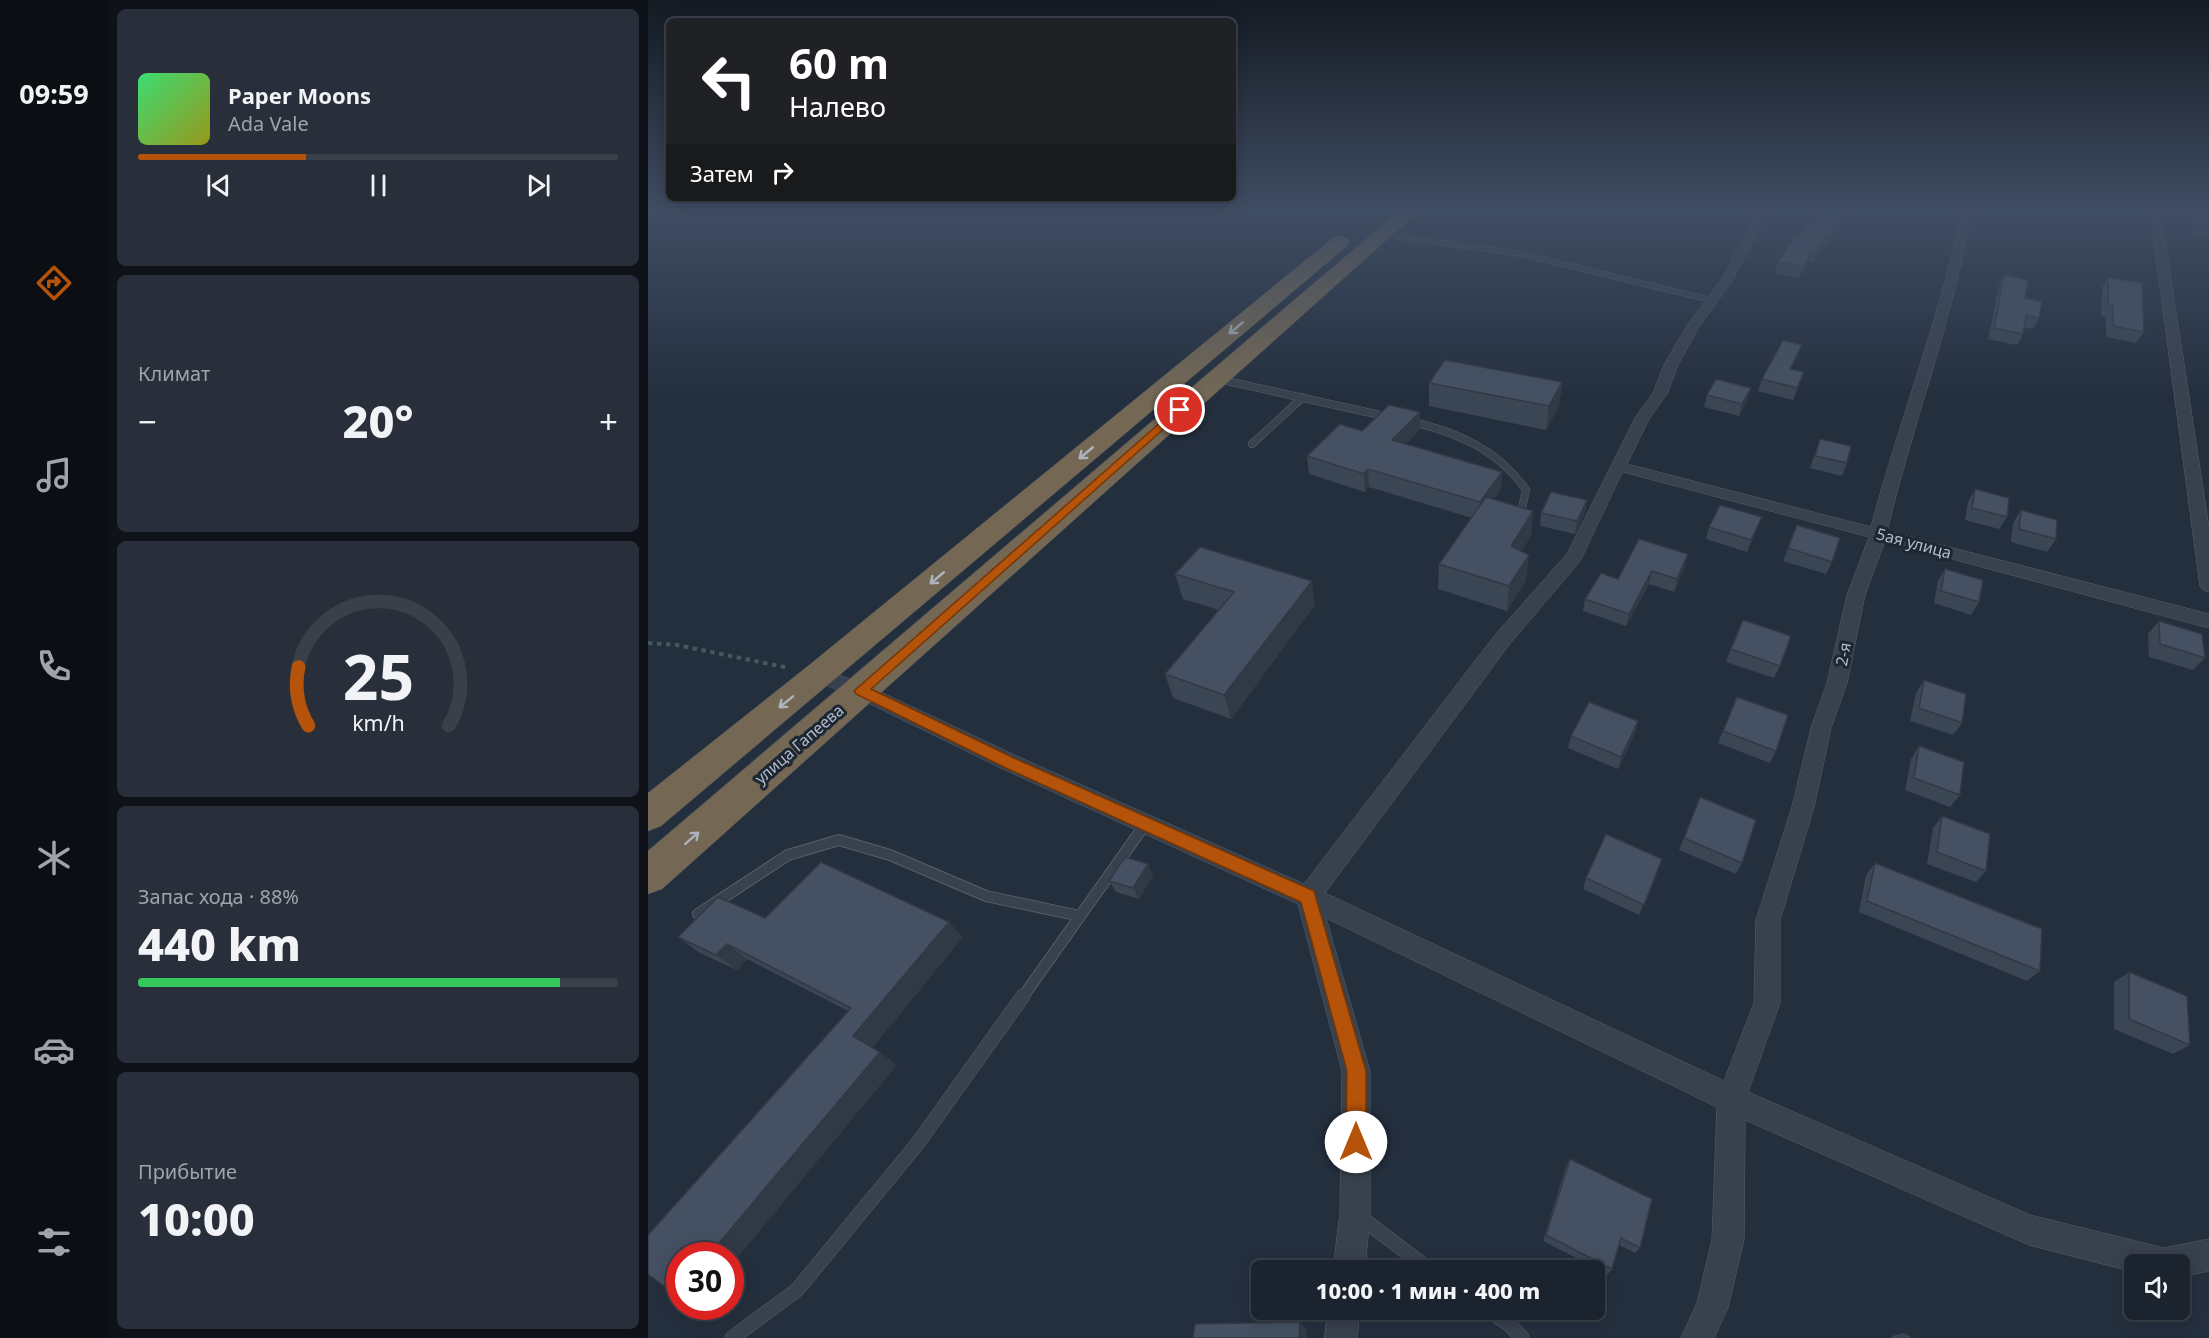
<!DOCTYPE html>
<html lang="ru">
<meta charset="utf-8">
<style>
:root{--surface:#1b232e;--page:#282f3a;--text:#f1f3f6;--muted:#a0a4aa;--line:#39404a;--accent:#b45309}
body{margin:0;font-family:"Noto Sans",sans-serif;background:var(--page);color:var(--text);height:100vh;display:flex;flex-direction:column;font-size:22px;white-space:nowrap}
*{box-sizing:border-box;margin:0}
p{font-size:20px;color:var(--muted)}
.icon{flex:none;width:33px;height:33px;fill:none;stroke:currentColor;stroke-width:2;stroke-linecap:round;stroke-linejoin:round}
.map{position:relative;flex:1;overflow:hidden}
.details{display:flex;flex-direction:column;gap:9px;padding:9px;background:#0f1319;width:540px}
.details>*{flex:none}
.hud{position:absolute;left:18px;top:18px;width:570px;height:183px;border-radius:9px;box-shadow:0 3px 15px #0003,0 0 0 2px var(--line);background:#202124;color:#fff;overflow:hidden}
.tools{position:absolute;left:1476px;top:1254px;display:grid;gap:12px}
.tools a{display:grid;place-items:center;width:66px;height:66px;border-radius:9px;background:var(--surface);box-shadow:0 3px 15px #0003,0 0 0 2px var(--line);font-size:30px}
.speed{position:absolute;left:18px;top:1242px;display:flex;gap:12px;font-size:30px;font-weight:700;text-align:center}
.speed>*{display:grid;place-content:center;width:78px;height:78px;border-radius:50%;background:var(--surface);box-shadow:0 3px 15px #0003,0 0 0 2px var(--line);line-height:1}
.speed .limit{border:9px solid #d22;background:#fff;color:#111}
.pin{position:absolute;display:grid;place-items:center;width:51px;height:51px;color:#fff;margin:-26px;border:3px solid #fff;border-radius:50%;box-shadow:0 2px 6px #0007}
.me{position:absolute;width:66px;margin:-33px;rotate:0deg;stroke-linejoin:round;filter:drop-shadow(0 0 4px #0008)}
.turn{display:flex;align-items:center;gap:21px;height:126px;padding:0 24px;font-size:27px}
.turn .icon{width:78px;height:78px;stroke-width:2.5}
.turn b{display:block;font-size:42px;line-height:51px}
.then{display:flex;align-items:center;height:57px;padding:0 24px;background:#0003;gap:12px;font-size:22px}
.big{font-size:45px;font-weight:800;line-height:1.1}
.details .card{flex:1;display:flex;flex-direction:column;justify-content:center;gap:9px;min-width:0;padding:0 21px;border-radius:9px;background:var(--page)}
.details .dial{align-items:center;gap:0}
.dial svg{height:156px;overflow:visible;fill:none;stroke:var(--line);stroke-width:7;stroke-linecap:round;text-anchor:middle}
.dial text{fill:var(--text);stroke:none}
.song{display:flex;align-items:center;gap:18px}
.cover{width:72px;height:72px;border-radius:9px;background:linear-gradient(135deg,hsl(140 70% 55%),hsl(60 70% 35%))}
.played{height:6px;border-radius:3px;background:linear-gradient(90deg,var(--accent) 35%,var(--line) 35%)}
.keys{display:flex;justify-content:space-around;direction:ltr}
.heat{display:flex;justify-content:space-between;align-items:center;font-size:33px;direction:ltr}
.charge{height:9px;border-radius:4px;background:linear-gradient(90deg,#34c759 88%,var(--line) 0)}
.trip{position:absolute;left:603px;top:1260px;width:354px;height:60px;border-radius:9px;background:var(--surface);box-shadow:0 3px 15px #0003,0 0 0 2px var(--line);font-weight:800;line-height:60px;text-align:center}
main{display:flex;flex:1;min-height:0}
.dock{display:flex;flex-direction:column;width:108px;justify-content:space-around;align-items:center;background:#0b0e12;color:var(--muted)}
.dock .icon{width:42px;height:42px}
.dock .on{color:var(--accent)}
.dock b{font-size:27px;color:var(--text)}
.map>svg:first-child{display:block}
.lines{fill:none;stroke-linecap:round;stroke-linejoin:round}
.lane-far3-casing{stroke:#565f6c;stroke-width:6}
.lane-far2-casing{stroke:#565f6c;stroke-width:8}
.lane-far1-casing{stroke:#565f6c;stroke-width:12}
.lane-casing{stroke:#565f6c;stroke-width:15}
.street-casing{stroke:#565f6c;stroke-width:1}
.highway-casing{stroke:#434c59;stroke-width:1}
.path{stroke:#44595c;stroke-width:4;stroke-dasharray:4.5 4.5;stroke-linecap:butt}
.lane-far3{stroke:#38414e;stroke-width:5}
.lane-far2{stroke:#38414e;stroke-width:7}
.lane-far1{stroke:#38414e;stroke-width:10}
.lane{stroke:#38414e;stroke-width:14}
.street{fill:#38414e;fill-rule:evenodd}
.highway{fill:#746855;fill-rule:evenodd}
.wall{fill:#3b4654}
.shaded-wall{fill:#303945}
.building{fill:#455162;stroke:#303945;stroke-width:1.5}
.oneway{stroke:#aeb4bd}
.route{fill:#b45309;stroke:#753606;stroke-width:1.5}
.labels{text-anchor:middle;stroke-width:6;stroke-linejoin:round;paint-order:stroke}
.street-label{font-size:16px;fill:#b4bcc9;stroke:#1d2633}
</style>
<main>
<nav class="dock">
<b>09:59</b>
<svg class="icon on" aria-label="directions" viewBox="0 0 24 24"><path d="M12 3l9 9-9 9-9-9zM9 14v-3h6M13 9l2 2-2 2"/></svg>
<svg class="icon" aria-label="music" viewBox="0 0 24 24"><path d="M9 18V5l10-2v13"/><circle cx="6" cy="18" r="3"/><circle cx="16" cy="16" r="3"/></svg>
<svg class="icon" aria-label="phone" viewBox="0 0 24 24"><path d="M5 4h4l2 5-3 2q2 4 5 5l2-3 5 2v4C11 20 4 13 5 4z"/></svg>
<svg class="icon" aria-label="climate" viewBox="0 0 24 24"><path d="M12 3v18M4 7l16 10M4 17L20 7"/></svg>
<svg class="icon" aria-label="car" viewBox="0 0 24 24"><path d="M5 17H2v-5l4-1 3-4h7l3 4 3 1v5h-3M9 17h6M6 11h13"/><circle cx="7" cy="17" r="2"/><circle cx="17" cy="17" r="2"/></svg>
<svg class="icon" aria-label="filters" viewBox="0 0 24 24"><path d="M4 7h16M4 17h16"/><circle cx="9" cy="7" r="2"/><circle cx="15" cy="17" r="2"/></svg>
</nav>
<section class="details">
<div class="card">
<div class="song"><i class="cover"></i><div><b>Paper Moons</b><p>Ada Vale</p></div></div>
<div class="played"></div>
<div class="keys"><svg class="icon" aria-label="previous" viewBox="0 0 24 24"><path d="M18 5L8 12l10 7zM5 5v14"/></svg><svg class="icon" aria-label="pause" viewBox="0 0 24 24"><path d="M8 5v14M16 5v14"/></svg><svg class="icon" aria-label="next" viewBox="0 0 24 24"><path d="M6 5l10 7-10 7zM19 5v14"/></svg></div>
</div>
<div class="card"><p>Климат</p>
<div class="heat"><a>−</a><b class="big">20°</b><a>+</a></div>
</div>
<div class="card dial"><svg viewBox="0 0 100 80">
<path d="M14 69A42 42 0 1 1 86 69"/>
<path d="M14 69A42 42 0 0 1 9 39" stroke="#b45309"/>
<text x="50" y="56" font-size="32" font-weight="700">25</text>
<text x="50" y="72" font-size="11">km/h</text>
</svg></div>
<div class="card"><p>Запас хода · 88%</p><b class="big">440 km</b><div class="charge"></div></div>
<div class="card"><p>Прибытие</p><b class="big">10:00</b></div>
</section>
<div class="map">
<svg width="1561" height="1338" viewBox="0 0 1561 1338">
<rect width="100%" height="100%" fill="#242f3e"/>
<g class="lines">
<g class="lane-far3-casing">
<path id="lane-far3" d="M735,235l134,18 194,47"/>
</g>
<g class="lane-far2-casing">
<g id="lane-far2">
<path d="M570,379l171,38"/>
<path d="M761,421c47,11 89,28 117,69l-5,23"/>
<path d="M604,444l51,-47"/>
</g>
</g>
<g class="lane-far1-casing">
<g id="lane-far1">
<path d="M50,914l90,-59 51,-15 51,15 96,41 94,20"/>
<path d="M374,998l124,-175"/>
</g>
</g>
<g class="lane-casing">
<g id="lane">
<path d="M712,1217l70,53"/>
<path d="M840,1310l22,15 12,13"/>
<path d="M84,1338l65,-48 121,-147 105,-147"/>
</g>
</g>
<g class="street-casing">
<g id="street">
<path d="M1112,210h10l-38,71 -34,47 -20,37 -11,29 -18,25 -22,45 244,63c28,-106 69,-209 91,-317h10c-19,109 -59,213 -85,321l322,83v14l-324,-87 -20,54 -18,88 -16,45 -17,79 -34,113v83l-32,89 282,123 134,33 45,-9v32l-29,6v-13h-46v8l-105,-27 -284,-125 -1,120 -16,67 -14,31h-33l16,-35 15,-63 5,-133 -391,-189 44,153v142l-5,57h-32l7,-57 2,-142 -44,-167 -295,-135 -149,-73 -41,-16 -3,-5 3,-5 7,-2 48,18 151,71 285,127 191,-249 72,-81 68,-136 18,-25 11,-28 22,-38 35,-47zM975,472l246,65 -22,58 -20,88 -16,45 -19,79 -36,113 -2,83 -30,78 -399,-188 184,-248 71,-84z"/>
<path d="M1500,210h25l36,6v6l-48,-8 48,314v64l-6,-2 -3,-4 -50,-374z"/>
<path d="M680,1310h32l-3,28h-32z"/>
</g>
</g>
<g class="highway-casing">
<g id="highway">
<path d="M752,210h20l-758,679 -14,5v-43z"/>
<path d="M692,236l7,2 2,4 -2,4 -686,580 -13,5v-38l160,-127 525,-428z"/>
</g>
</g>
<path class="path" d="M0,643l29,2 112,23"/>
<use href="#lane-far3" class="lane-far3"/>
<use href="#lane-far2" class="lane-far2"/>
<use href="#lane-far1" class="lane-far1"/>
<use href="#lane" class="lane"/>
<use href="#street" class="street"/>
<use href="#highway" class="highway"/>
</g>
<g class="wall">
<path d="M1202,210l-12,22 -3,-1 -9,16h-4l-9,16 -5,-1 -9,16 -24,-5 3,-11 33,-39z"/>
<path d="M1543,210h18v29l-16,-3 -1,-15 6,-9z"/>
<path d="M1356,275l21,23 14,20 -6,11 -9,-2 -1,7 -6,11 -29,-6 11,-53z"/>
<path d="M1460,277l36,55 -8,11 -30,-6v-20l-5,-1 1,-28z"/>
<path d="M1150,356l-7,13 9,15 -7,16 -35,-9 4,-12z"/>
<path d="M914,382l-3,24 -13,24 -117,-24v-23z"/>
<path d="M1103,388l-4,12 -8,16 -35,-9 3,-12z"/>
<path d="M772,429l-14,15 96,28 -1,17 -8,11 40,11 -2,25 -10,15 5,29 -19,31 -69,-22 1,-25 33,-46 -103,-31 -4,5 -56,-18 -2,-18 55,-25z"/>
<path d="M1172,439l27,24 -5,13 -32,-8z"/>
<path d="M1327,489l32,28 -8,12 -34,-9 3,-18z"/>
<path d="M939,500l-2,12 -10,22 -35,-8 1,-13z"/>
<path d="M1373,510l35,29 -9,13 -36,-10 2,-19z"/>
<path d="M1114,517l-15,35 -41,-13 3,-12z"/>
<path d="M1149,525l35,37 -6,12 -43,-13z"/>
<path d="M991,539l46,28 -11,25 -25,-8 -23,42 -43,-15 2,-12 33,-20z"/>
<path d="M1297,569l34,33 -8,13 -37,-12 4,-22z"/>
<path d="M527,574l140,31 -84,114 -58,-21 -8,-24 54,-64 -36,-11z"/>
<path d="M1511,621l46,37 -12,12 -44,-13 -1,-23z"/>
<path d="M1083,649l49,17 -6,12 -48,-16z"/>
<path d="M1276,680l38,43 -9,12 -43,-14 6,-28z"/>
<path d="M1089,697l39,54 -6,12 -52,-20z"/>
<path d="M990,721l-3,12 -17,36 -50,-21 3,-12z"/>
<path d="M1271,746l41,49 -10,12 -45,-17 6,-31z"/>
<path d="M1052,797l42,66 -6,11 -57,-24z"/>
<path d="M1294,816l44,55 -10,11 -49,-18 6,-36z"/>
<path d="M1014,859l-23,56 -56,-26 3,-11z"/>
<path d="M1227,863l165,108 -13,10 -168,-69 7,-37z"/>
<path d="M500,864l5,11 -14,24 -23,-7 -7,-11z"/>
<path d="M117,918l198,19 -91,111 25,17 -222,230 173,-284 -101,-52 -10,11 -37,-17 -22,-16z"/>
<path d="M1481,972l61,73 -17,9 -59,-25v-47z"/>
<path d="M922,1159l70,89 -5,5 -16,-8 -7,24 -4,5 -65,-33 23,-75z"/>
<path d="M1256,1333l9,5h-22l1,-2z"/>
</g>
<g class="shaded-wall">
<path d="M1200,210h2l-12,22 4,-10z"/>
<path d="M1190,221l-3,10 -9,16 4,-10z"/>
<path d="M1177,236l-3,11 -9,16 3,-11z"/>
<path d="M1164,251l-4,11 -9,16 4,-11z"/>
<path d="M1154,345l-4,11 -12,25 4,-12z"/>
<path d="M1156,372l-4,12 -7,16 4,-12z"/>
<path d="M914,382l-3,24 -13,24 3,-24z"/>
<path d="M1103,388l-4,12 -8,16 3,-12z"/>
<path d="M772,412v17l-27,28 -1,-17z"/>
<path d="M720,469l1,18 -4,5 -1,-18z"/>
<path d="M854,472l-1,17 -22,31 1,-18z"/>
<path d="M939,500l-2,12 -10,22 2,-13z"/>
<path d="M885,511l-2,25 -22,34 2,-24z"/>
<path d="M1114,517l-5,12 -10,23 4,-12z"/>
<path d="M1040,554l-3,13 -11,25 3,-13z"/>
<path d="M881,555l-3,25 -19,31 2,-25z"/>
<path d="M1004,571l-3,13 -23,42 3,-12z"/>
<path d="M664,581l3,24 -84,114 -7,-24z"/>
<path d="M990,721l-3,12 -17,36 3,-12z"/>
<path d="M500,864l5,11 -14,24 -6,-11z"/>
<path d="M301,922l14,15 -92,112 -18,-13z"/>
<path d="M79,944l20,15 -10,11 -21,-15z"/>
<path d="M232,1052l17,13 -167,202v-11h-22z"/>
<path d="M32,1289v7l-5,-1z"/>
<path d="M652,1322l7,7 -1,9h-7z"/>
</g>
<g class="building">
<path d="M1171,210h29l-6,12 -4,-1 -8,16 -5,-1 -9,16 -4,-1 -9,16 -25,-5 16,-25h4l9,-15 4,1z"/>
<path d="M1551,211l10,1v15l-9,-2z"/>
<path d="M1356,275l24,5 -3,18 17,4 -3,16 -13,-3 -3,19 -29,-6z"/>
<path d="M1460,277l34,6 2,49 -31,-6v-20l-5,-1z"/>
<path d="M1135,340l19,5 -12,24 14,3 -7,16 -35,-9z"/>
<path d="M797,360l117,22 -13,24 -120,-23z"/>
<path d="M1068,379l35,9 -9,16 -35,-9z"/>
<path d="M741,405l31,7 -28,28 110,32 -22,30 -112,-33 -4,5 -57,-18 33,-32 22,7z"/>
<path d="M1172,439l31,7 -4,17 -32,-7z"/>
<path d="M1327,489l34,9 -2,19 -35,-9z"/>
<path d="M903,492l36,8 -10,21 -36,-8z"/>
<path d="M838,497l47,14 -22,35 18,9 -20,31 -70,-22z"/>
<path d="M1072,505l42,12 -11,23 -42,-13z"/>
<path d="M1373,510l36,10 -1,19 -37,-10z"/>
<path d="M1149,525l43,13 -8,24 -44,-14z"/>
<path d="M991,539l49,15 -11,25 -25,-8 -23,43 -44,-15 16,-26 17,6z"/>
<path d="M552,547l112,34 -88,114 -59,-21 69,-82 -59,-18z"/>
<path d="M1297,569l38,11 -4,22 -38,-11z"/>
<path d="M1095,620l48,16 -11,30 -49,-17z"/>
<path d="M1511,621l43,13 3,24 -45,-14z"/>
<path d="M1276,680l42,14 -4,29 -43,-15z"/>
<path d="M1089,697l51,18 -12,36 -53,-20z"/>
<path d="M941,702l49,19 -17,36 -50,-21z"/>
<path d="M1271,746l45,16 -4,33 -46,-17z"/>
<path d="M1052,797l56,23 -14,43 -58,-25z"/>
<path d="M1294,816l48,18 -4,37 -49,-19z"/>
<path d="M958,834l56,25 -18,46 -58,-27z"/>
<path d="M477,857l23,7 -15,24 -24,-7z"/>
<path d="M173,862l128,60 -96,114 27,16 -172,204h-28v33l-5,6 -27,-21v-39l203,-227 -124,-64 -11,11 -38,-18 40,-40 47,21z"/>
<path d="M1227,863l167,66 -2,42 -173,-70z"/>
<path d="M1481,972l58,24 3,49 -61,-26z"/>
<path d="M922,1159l82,40 -12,49 -19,-10 -9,31 -66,-34z"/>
<path d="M652,1322l-1,16h-106l2,-14z"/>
<path d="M1256,1333l9,5h-9z"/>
</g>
<defs><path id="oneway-shaft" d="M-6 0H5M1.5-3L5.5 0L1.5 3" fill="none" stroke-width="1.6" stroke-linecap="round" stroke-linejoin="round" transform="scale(1.5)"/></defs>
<g class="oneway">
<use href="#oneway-shaft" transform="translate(588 328) rotate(140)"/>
<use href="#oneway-shaft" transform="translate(438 453) rotate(140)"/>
<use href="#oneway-shaft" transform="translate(289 578) rotate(140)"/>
<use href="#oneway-shaft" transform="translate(138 702) rotate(141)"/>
<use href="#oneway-shaft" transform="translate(44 838) rotate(-41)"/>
</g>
<linearGradient id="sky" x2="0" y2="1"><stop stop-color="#141a22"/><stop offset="0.53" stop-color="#3f4d63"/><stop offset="1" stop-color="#3f4d63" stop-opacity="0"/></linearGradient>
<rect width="1561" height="397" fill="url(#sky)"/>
<path class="route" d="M529,408l8,2 -314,279 145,70 298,132 52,180v71l-3,7 -7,3 -7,-3 -3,-7 1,-71 -46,-169 -295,-134 -150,-74 -2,-3z"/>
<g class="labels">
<g class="street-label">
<text transform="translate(1266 543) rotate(15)" y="6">5ая улица</text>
<text transform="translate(1195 654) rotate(-79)" y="6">2-я</text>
<text transform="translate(151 744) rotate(-41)" y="6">улица Гапеева</text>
</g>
</g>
</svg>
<div class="tools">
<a><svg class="icon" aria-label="sound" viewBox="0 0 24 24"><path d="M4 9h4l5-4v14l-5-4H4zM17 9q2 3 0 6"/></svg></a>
</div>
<div class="speed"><div class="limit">30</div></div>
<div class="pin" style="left:532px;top:410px;background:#d93025"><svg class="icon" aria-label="arrive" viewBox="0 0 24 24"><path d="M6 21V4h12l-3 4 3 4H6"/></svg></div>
<svg class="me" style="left:708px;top:1142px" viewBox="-20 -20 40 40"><circle r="19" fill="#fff"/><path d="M0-13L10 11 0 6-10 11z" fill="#b45309"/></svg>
<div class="trip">10:00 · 1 мин · 400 m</div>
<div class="hud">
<div class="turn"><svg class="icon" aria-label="left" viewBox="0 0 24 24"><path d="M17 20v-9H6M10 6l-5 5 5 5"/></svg><div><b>60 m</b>Налево</div></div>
<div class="then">Затем<svg class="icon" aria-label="right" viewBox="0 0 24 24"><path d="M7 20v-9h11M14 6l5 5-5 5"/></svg></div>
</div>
</div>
</main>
